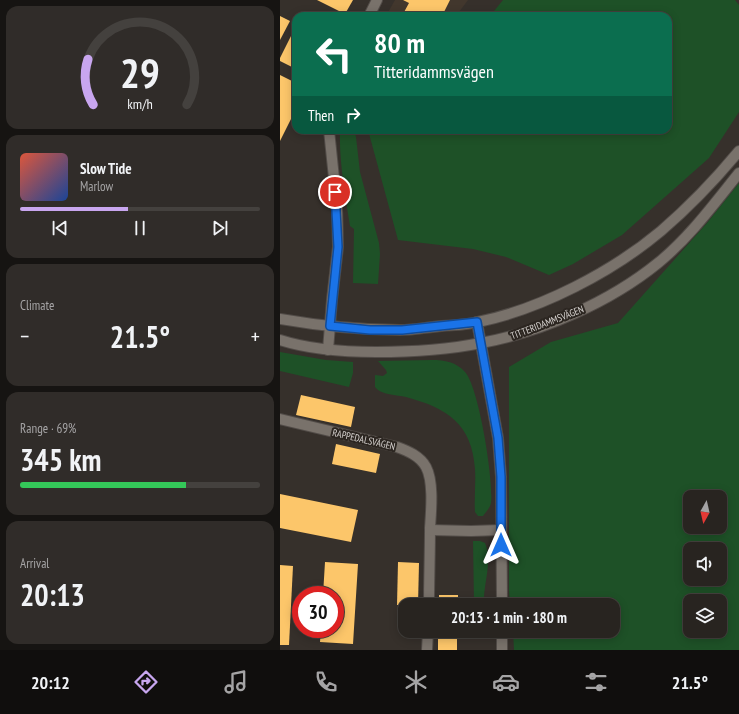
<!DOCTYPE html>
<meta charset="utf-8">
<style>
:root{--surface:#282420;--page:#302c29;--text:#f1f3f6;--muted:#a5a4a5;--line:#44413e;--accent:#c8a6ef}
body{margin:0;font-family:"PT Sans Narrow",sans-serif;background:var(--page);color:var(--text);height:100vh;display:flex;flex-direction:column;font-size:15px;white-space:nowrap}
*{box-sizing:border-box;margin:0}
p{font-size:13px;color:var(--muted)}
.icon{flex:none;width:22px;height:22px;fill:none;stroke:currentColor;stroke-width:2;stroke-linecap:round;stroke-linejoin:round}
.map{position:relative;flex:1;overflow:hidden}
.sheet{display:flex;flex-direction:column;gap:6px;padding:6px;background:#161412;width:280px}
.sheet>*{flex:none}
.hud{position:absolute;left:12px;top:12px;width:380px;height:122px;border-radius:12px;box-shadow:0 2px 10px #0003,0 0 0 1px var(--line);background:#0b6e4f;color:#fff;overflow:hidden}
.needle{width:26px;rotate:188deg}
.fabs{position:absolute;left:403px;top:490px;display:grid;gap:8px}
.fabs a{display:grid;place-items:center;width:44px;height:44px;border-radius:8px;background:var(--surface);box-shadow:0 2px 10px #0003,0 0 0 1px var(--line);font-size:20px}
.speed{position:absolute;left:12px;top:586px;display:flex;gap:8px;font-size:20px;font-weight:700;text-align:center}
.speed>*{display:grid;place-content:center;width:52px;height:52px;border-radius:50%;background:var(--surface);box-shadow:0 2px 10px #0003,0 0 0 1px var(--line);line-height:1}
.speed .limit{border:6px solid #d22;background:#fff;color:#111}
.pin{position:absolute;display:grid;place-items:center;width:34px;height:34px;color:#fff;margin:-17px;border:2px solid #fff;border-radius:50%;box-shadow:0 1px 4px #0007}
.me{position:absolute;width:44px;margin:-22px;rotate:0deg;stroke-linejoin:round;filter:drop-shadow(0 0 3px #0008)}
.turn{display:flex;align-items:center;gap:14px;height:84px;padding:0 16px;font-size:18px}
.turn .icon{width:52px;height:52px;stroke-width:2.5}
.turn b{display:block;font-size:28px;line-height:34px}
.then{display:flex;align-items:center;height:38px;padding:0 16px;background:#0003;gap:8px;font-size:15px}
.big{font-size:30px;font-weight:700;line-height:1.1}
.sheet .widget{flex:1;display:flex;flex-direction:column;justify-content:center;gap:6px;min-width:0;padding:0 14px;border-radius:12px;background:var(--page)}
.sheet .dial{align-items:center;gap:0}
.dial svg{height:104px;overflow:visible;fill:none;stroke:var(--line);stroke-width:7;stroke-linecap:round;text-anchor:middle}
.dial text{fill:var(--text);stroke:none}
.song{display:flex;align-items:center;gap:12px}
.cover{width:48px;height:48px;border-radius:6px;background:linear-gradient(135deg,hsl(10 70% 55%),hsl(220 70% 35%))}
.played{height:4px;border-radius:2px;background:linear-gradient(90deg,var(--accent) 45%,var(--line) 45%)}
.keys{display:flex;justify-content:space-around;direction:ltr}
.heat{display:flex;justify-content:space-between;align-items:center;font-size:22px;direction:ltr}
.charge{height:6px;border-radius:3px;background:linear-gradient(90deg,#34c759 69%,var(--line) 0)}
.trip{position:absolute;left:118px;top:598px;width:222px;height:40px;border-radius:12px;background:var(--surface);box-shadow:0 2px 10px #0003,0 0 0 1px var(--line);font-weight:700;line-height:40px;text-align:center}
.tabs{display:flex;height:64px;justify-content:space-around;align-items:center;background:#100e0d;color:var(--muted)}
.tabs .icon{width:28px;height:28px}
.tabs .active{color:var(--accent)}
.tabs b{font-size:18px;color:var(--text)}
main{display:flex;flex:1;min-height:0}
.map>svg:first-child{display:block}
.built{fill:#42372d}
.green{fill:#1e5127;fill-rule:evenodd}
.building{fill:#fcc66a}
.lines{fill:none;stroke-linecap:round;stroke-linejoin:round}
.minor-casing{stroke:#524c48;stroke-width:12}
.minor{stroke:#79726b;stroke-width:10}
.route-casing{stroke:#114b97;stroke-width:10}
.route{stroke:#1a73e8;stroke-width:7}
.labels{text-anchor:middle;stroke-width:4;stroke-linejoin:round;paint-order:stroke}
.street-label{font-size:10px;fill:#d6d2cf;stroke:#2c2621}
</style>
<main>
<section class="sheet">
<div class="widget dial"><svg viewBox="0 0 100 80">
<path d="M14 69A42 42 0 1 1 86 69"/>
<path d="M14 69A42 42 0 0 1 10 34" stroke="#c8a6ef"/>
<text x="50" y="56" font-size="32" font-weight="700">29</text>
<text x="50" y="72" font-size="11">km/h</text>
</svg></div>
<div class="widget">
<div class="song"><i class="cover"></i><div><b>Slow Tide</b><p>Marlow</p></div></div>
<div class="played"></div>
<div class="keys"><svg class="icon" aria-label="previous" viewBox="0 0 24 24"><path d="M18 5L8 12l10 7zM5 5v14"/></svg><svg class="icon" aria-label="pause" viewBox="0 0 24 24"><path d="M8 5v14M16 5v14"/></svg><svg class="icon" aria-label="next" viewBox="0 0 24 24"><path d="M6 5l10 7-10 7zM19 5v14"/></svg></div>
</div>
<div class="widget"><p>Climate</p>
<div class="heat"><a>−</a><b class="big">21.5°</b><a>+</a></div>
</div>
<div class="widget"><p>Range · 69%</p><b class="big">345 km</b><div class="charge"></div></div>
<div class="widget"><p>Arrival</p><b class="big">20:13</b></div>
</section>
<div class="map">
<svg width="459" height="650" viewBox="0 0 459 650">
<rect width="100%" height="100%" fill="#36302b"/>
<path class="built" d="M115,0h73l-12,16h-70z"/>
<g class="green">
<path d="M223,0h232l4,5v107l-30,46 -87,77 -49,29 -24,11 -43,-18 -33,-8 -75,-9 -30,-110h300v-114h-178z"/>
<path d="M60,130h14l2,7 4,35 19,71 1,11 -2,30 -25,-1 1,-54 -4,-3c-5,-32 -11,-64 -10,-96z"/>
<path d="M459,183v467h-225l-1,-19h100v-26h-103l-1,-14v-224l42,-25 67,-19 89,-100zM410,497h30v30h-30zM410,549h30v30h-30zM410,601h30v30h-30z"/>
<path d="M0,352l46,8 27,2v11l-4,14 -69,-16z"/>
<path d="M152,360c13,0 24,2 33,12 14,15 29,110 26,131 -1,5 -5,9 -8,13h-5l-3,-4c-1,-14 1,-29 0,-43 -3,-45 -28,-61 -69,-72 -9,-2 -25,-2 -31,-10v-12l8,1 4,-3 -1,-3 -8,-9z"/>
<path d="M193,541h7l5,2c8,19 -2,41 -1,61l-10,-1z"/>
</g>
<g class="building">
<path d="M37,0h36l-8,14z"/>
<path d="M123,0h47l-8,16h-34l-5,-2 6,-11z"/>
<path d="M0,16l10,5 -10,19z"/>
<path d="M16,26v43l-16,-8v-3z"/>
<path d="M0,75l16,8v26l-16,32z"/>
<path d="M21,395l54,12 -4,20 -55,-12z"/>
<path d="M56,444l44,10 -4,19 -44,-9z"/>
<path d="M0,494l78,16 -7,32 -71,-14z"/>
<path d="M45,562l33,2 -5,80 -33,-2 1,-13h14v-34h-12z"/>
<path d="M118,562l21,1 -1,42h-21z"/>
<path d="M0,565l13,1 -4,79h-9z"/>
<rect x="159" y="595" width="19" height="10"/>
<rect x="158" y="631" width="19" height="19"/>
</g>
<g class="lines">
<g class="minor-casing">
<g id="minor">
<path d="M89,16l8,-16"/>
<path d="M0,319c40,7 80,11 120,11 14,0 28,-3 42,-4 12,-1 25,-1 36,-4 63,-13 134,-50 183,-91 28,-24 54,-51 78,-80"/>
<path d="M197,322l21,116 3,39 1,128"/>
<path d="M0,340c31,10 64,12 96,12 35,0 70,-2 105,-9 61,-11 129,-41 177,-80 31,-25 56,-59 81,-90"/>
<path d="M48,350l4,-50 6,-53 -1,-40 -8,-77"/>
<path d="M0,419l117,28c11,4 23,9 29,20 8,15 5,45 4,61 0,26 -1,51 -1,77"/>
<path d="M150,530l41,1 30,-1"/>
<path d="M222,631v19"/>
<path d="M147,650l1,-19"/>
</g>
</g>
<use href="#minor" class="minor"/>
</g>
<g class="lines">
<g class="route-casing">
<path id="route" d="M55,192l3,55 -8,79 40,4h32l75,-8 21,116 3,39v68"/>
</g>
<use href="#route" class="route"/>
</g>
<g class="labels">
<g class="street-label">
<text transform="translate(267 322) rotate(-21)" y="4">TITTERIDAMMSVÄGEN</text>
<text transform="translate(84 439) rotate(13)" y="4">RAPPEDALSVÄGEN</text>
</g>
</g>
</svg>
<div class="fabs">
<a><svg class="needle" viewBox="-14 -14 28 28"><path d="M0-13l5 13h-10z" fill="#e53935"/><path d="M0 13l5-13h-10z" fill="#a5a4a5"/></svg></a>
<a><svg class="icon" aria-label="sound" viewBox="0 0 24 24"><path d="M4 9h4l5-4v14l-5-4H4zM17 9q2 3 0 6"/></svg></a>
<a><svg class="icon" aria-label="layers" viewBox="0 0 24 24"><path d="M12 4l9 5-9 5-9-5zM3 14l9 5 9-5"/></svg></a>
</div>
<div class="speed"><div class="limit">30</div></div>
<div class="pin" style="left:55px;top:192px;background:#d93025"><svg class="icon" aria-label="arrive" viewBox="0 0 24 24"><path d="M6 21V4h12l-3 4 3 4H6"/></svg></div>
<svg class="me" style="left:221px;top:545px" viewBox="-20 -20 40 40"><path d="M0-17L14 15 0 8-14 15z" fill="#1a73e8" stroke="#fff" stroke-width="4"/></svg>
<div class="trip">20:13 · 1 min · 180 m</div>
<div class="hud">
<div class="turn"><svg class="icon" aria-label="left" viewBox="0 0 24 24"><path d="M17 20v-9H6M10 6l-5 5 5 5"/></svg><div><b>80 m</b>Titteridammsvägen</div></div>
<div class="then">Then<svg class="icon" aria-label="right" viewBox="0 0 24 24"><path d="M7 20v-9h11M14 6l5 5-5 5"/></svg></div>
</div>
</div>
</main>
<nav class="tabs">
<b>20:12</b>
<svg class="icon active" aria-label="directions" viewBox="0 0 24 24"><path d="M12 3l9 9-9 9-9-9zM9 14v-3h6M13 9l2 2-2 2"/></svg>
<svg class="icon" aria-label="music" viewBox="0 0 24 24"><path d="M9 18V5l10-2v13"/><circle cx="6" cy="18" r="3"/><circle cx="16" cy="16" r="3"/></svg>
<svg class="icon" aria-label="phone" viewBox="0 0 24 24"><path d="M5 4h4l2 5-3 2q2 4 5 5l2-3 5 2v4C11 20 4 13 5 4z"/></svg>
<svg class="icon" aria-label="climate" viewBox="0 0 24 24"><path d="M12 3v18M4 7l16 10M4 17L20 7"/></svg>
<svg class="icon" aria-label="car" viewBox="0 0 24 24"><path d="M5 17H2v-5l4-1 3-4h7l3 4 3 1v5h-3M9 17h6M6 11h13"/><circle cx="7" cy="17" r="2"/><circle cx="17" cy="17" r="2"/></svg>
<svg class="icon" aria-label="filters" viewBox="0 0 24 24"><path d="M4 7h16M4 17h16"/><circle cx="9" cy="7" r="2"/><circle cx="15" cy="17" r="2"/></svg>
<b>21.5°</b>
</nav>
